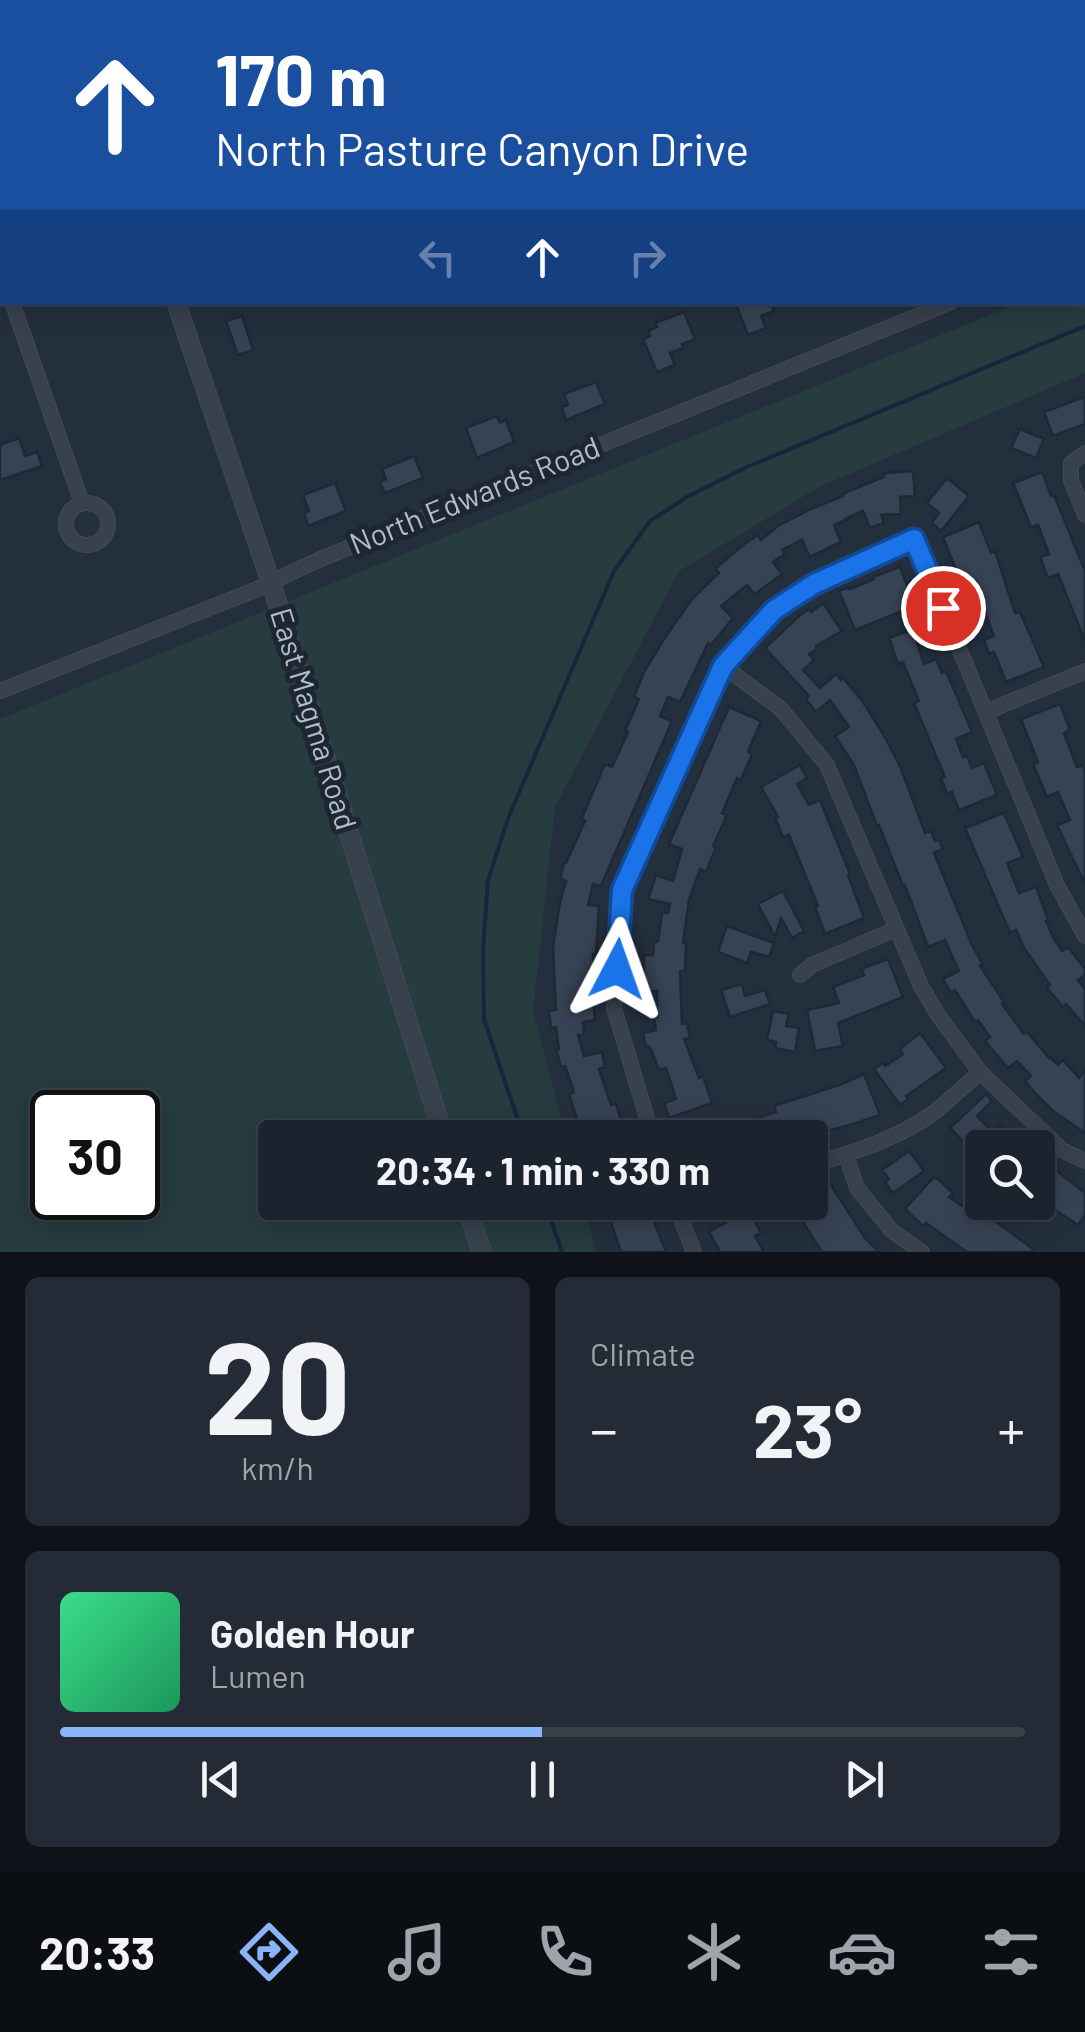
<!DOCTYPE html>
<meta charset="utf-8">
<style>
:root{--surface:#1b232e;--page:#242b36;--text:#f1f3f6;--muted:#a0a4aa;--line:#39404a;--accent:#8ab4f8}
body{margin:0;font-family:Barlow,sans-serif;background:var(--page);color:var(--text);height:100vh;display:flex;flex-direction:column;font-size:38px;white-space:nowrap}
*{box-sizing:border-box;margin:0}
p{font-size:32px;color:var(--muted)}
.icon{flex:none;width:55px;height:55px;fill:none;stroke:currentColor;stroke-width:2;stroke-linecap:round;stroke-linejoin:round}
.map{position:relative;height:1252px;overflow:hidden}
.drawer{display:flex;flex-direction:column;gap:25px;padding:25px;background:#0f1319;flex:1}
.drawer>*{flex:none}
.hud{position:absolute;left:0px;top:0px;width:1085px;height:305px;box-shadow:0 5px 25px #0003,0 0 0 2px var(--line);background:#1a4fa0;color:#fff;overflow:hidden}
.buttons{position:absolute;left:965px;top:1130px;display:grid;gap:20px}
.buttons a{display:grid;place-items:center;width:90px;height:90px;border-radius:10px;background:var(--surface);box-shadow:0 5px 25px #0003,0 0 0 2px var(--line);font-size:50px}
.speed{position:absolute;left:30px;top:1090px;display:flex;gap:20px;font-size:50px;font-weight:700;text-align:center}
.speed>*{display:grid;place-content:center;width:130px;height:130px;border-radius:50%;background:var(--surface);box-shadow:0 5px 25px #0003,0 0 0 2px var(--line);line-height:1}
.speed .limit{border:5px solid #111;border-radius:15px;background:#fff;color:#111}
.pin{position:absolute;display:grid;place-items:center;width:85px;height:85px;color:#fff;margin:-42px;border:5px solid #fff;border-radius:50%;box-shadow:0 2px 10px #0007}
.me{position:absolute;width:110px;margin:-55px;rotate:4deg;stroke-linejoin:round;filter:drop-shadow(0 0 8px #0008)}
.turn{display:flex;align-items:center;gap:35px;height:210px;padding:0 50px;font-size:45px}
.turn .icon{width:130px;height:130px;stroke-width:2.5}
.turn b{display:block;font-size:70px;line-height:85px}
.lanes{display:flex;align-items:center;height:95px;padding:0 50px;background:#0003;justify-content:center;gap:50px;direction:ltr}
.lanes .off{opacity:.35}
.big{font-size:75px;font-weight:700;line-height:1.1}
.drawer .tile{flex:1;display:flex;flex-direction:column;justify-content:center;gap:15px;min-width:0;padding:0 35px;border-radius:15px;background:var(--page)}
.drawer .dial{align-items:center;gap:0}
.dial b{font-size:130px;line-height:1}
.song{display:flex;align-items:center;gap:30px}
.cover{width:120px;height:120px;border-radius:15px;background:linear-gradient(135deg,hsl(150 70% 55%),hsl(150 70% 35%))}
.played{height:10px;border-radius:5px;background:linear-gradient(90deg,var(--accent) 50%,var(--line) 50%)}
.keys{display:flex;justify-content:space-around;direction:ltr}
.heat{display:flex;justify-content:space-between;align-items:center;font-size:55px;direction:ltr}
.drawer .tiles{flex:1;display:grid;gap:25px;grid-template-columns:1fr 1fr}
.tile:last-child{grid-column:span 2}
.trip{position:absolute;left:258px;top:1120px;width:570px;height:100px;border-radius:10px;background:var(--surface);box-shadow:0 5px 25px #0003,0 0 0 2px var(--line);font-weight:700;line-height:100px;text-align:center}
.tab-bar{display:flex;height:160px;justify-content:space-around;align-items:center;background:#0b0e12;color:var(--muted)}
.tab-bar .icon{width:70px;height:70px}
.tab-bar .selected{color:var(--accent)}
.tab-bar b{font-size:45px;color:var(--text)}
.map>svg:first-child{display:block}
.green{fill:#263c3f;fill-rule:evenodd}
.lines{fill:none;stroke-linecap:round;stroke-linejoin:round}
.stream{stroke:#17263c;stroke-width:4}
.building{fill:#364354;stroke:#1f2835;stroke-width:2.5}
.service-casing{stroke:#414a57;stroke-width:10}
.minor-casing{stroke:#414a57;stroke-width:16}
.tertiary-casing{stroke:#414a57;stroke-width:20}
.service{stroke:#38414e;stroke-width:8}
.minor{stroke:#38414e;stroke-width:14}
.tertiary{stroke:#38414e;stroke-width:18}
.route-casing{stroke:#114b97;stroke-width:25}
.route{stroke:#1a73e8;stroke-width:18}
.labels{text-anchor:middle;stroke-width:10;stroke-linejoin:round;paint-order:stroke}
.street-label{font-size:30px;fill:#b4bcc9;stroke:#1d2633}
</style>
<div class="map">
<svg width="1085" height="1252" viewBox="0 0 1085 1252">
<rect width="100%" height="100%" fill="#242f3e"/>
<path class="green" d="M1085,276v97l-266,114 -140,84 -124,236 -22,203 33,127 -291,1v64l308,1 13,49h-596v-533l1019,-416 63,-1 1,-25zM52,1112h86v86h-86z"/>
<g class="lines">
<g class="stream">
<path d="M524,1138l-40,-119 -1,-68 5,-71 21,-64 105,-245 36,-50 37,-24 60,-30 338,-141"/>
<path d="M545,1202l17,50"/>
</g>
</g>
<g class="building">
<path d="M735,302h35l4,9 -13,5 5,12 -18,7z"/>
<path d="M684,312l11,27 -13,5 1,4 -13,5 5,12 -18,7 -14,-33 7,-3 -2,-5 9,-4 -2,-4z"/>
<path d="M242,316l11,34 -15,5 -12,-34z"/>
<path d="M596,382l9,22 -39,16 -4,-13 6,-2 -4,-11z"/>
<path d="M1085,397v27l-32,12 -9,-24z"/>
<path d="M497,416l3,7 6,-3 8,22 -37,16 -11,-30z"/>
<path d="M1020,429l24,10 -8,19 -25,-10z"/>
<path d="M19,438l6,18 12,-4 5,14 -42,14v-35z"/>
<path d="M414,456l9,22 -38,15 -5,-11 6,-3 -4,-10z"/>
<path d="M913,471l2,25 -15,1 1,17 -20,1 3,8 -14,5 -7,-17 -18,8 1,1 -12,5 7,17 -31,15 -8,-17 -20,10 3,4 -12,8 9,12 -27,20 -8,-9 -26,21 12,12 -22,27 -3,-2 -28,59 -12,-5 -8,19 12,5 -71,165 -8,-2 -5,21 11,1 -3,48h-3v46l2,20 -12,2 1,13h-6l6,21 18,-4 3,15 -6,2 12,36 5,-1 11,34h-44l-14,-44 5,-2 -9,-26 -4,1 -5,-18h3l-3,-22 -5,1 -2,-17 7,-1 -3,-63 7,-45 6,-21 -6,-2 4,-16h2l19,-42 -4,-1 24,-56 7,3 16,-35 -3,-1 14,-32 -5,-2 10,-25 20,-33 28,-40 27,-26 -4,-4 29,-25 14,-9 3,5 17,-14 33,-17 32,-13 -1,-2 42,-17v-4z"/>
<path d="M1042,472l9,24 3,-1 31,76v70l-27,-67 -10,4 -8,-21 9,-3 -11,-29 -7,2 -18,-44z"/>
<path d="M947,478l22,18 -28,35 -9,-8 7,-10 -12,-10z"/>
<path d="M335,483l11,28 -38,15 -4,-13 5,-2 -6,-16z"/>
<path d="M979,522l12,31 4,-2 20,62 5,-1 24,55 -38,15 -12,-30 -5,2 -5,-14 10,-4 -11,-29 -13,5 -13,-31 3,-1 -17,-43z"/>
<path d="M900,567l15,39 -60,24 -16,-39 11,-4v2l24,-10 -1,-2z"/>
<path d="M823,603l19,28 -26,15 1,3 -8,5 5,6 -11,10 17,18 16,-14 5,6 2,-2 20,24 20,32 17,32 25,67 6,-2 4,10 4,-1 4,9 -9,4 38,92 11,20 -3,1 24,36 -2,2 22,30 3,-2 22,26 1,-1 8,8 5,-5 16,18 6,-8v63l-32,-22 -17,-17 -11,-13 6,-5 -14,-15 -9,7 -23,-27 5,-4 -12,-17 -3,2 -20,-32 -4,3 -8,-14 16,-8 -14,-31 -17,7 -23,-62 -2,1 -24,-61 -2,1 -23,-61 -19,-29 14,-9 -19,-27 -14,12 -10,-13 3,-3 -44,-48 34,-32 10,-7 2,3z"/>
<path d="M928,624l4,14 -15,5 7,21 12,-5 6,14 4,-2 26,61 -16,7 7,18 4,-1 5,12 12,-5 13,32 -38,15 -7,-18 -5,2 -6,-16 4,-1 -31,-74 5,-2 -16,-39 -5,2 -9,-26z"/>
<path d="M1060,704l10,26 -6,3 13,34 5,-2 3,6v113l-28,-59 13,-5 -12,-28 -11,5 -14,-33 5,-2 -17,-43z"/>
<path d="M729,707l32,14 -13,31 4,2 -11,26 -4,-2 -15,35 5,2 -14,31 3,1 -10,25 -6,-3 -11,31 -6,43h3l-1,28h-5l2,53 5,-1 3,15 -6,1 15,39 4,-2 9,27 -43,15 -5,-15 12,-4 -10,-31 -7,2 -9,-23h-4l-3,-14 13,-3 -2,-12 3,-1v-26l-18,1 -1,-16h5l1,-21h9l1,-13h4l4,-29h6l2,-9 -22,-5 8,-24 17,6 9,-32 -13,-5z"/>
<path d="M800,765l7,13 -10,6 12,21 11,-5 30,74 -2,1 16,43 -39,16 -10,-27 3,-1 -29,-71 -6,2 -8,-19 3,-1 -17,-30z"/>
<path d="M1004,813l19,44 -16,6 12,30 17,-6 12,32 -2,2 8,18 8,12 6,-4 17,22v6l-7,5 7,9v37l-19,-22 -3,3 -16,-19 3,-3 -26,-37 -8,-18 -6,3 -45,-105z"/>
<path d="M783,891l21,40 -12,7 -11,-20 -6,19 -17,-33z"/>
<path d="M727,926l47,17 -5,14 -18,-5 -4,11 -29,-11z"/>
<path d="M888,959l15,38 -65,26 5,23 -28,5 -8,-41 32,-7 -6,-16 31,-12 -3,-6z"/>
<path d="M742,984l3,12 20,-6 5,14 -40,13 -9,-27z"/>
<path d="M773,1011l16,3 -3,12 13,2 -4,24 -20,-4 1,-6 -9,-2z"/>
<path d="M920,1033l26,35 -40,28 2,3 -8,6 -26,-36 9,-6 2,3 18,-12 -3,-5z"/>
<path d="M864,1074l16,41 -24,8 -28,8 1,2 -14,5h-125l-1,-2 43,-15 2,5 42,-14 -2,-6 68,-22z"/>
<path d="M986,1094l6,7 -15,15 16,16 7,-7 23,23h-41v21l-12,-12 4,-5 -24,-24z"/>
<path d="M909,1151l15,20 -31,22 -8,-11 4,-3 -7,-9z"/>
<path d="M1038,1156l47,37v22l-7,10 -26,-17 -5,9 -23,-15h14z"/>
<path d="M933,1178h4l16,15 -4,4 36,24 3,-5 49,36h-70l-41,-29 -3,3 -18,-17z"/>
<path d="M829,1182l36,56 14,14h-57l-32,-50h20v-8z"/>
<path d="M643,1202h21l1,5 -15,4 16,41h-45l-13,-38z"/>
<path d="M748,1210l13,23 -6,3 9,16h-44l-11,-20z"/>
</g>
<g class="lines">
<g class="service-casing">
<g id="service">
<path d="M309,0l1,2"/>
<path d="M377,0l1,2"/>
<path d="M387,2l4,-2"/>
</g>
</g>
<g class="minor-casing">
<g id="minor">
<path d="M905,0l1,2"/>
<path d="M682,2l6,-2"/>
<path d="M0,205l2,1"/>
<path d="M1082,249l3,-1"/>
<path d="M0,251l2,-1"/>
<path d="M0,269l2,7"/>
<path d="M12,302l70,201"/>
<path d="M1085,453l-14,10v17l14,35"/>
<circle cx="87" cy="524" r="21"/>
<path d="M723,666l58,43 46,56 94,221 17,29 42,57 82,78 23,11"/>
<path d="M0,691l255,-101 61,-29 635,-259"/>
<path d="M986,712l99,-41"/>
<path d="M800,975l12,-10 84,-36"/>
<path d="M653,1138l-39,-130 8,-118 101,-224 51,-56 39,-26 101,-45 143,346 28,51"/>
<path d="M846,1155l11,33 35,43 30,21"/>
<path d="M810,1166c41,-13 88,-27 123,-53 16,-12 32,-28 47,-41"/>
<path d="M674,1202l20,50"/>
<path d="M676,1209l20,-7"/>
</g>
</g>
<g class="tertiary-casing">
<g id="tertiary">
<path d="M77,0l1,2"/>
<path d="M176,302l95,281 173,555"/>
<path d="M465,1202l17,50"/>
</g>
</g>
<use href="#service" class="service"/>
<use href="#minor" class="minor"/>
<use href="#tertiary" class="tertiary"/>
</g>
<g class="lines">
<g class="route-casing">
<path id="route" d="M617,969l5,-79 101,-224 51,-56 40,-26 100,-45 29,69"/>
</g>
<use href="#route" class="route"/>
</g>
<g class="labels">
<g class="street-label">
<text transform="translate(475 496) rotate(-22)" y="10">North Edwards Road</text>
<text transform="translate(313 719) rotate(73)" y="10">East Magma Road</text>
</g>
</g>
</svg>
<div class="buttons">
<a><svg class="icon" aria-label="search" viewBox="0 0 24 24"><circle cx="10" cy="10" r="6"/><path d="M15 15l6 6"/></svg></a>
</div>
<div class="speed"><div class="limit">30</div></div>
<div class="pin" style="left:943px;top:608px;background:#d93025"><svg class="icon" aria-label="arrive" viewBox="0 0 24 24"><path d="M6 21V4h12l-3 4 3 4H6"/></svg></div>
<svg class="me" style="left:617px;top:969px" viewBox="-20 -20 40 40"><path d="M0-17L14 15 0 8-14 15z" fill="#1a73e8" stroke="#fff" stroke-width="4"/></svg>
<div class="trip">20:34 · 1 min · 330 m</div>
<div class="hud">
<div class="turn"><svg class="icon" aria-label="ahead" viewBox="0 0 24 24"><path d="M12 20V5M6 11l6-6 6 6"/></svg><div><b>170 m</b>North Pasture Canyon Drive</div></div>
<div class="lanes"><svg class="icon off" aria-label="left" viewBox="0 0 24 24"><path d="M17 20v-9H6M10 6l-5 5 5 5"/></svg><svg class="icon" aria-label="ahead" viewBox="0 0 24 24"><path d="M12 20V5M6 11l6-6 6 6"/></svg><svg class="icon off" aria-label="right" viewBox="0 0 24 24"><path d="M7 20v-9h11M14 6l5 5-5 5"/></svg></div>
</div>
</div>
<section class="drawer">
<div class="tiles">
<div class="tile dial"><b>20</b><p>km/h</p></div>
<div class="tile"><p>Climate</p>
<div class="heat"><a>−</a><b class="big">23°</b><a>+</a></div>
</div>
<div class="tile">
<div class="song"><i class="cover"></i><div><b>Golden Hour</b><p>Lumen</p></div></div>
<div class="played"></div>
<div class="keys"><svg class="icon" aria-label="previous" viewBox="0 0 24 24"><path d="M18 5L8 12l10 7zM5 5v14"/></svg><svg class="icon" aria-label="pause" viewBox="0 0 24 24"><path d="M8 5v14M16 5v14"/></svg><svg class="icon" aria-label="next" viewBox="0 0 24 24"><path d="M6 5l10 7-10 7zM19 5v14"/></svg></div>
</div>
</div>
</section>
<nav class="tab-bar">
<b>20:33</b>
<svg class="icon selected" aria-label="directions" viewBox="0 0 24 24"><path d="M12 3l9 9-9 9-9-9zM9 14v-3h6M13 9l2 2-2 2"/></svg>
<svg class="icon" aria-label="music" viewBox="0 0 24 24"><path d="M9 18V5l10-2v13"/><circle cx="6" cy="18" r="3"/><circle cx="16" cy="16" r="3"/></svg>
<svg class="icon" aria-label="phone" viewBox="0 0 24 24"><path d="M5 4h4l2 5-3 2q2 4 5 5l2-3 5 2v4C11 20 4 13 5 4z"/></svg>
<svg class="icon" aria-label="climate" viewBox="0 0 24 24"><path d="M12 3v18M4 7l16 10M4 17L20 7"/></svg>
<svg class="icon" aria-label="car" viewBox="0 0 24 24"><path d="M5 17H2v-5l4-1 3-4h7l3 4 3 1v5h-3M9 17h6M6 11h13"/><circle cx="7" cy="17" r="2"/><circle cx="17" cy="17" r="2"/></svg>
<svg class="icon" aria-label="filters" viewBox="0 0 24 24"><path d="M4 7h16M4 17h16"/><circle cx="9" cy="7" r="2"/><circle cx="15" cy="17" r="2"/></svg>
</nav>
